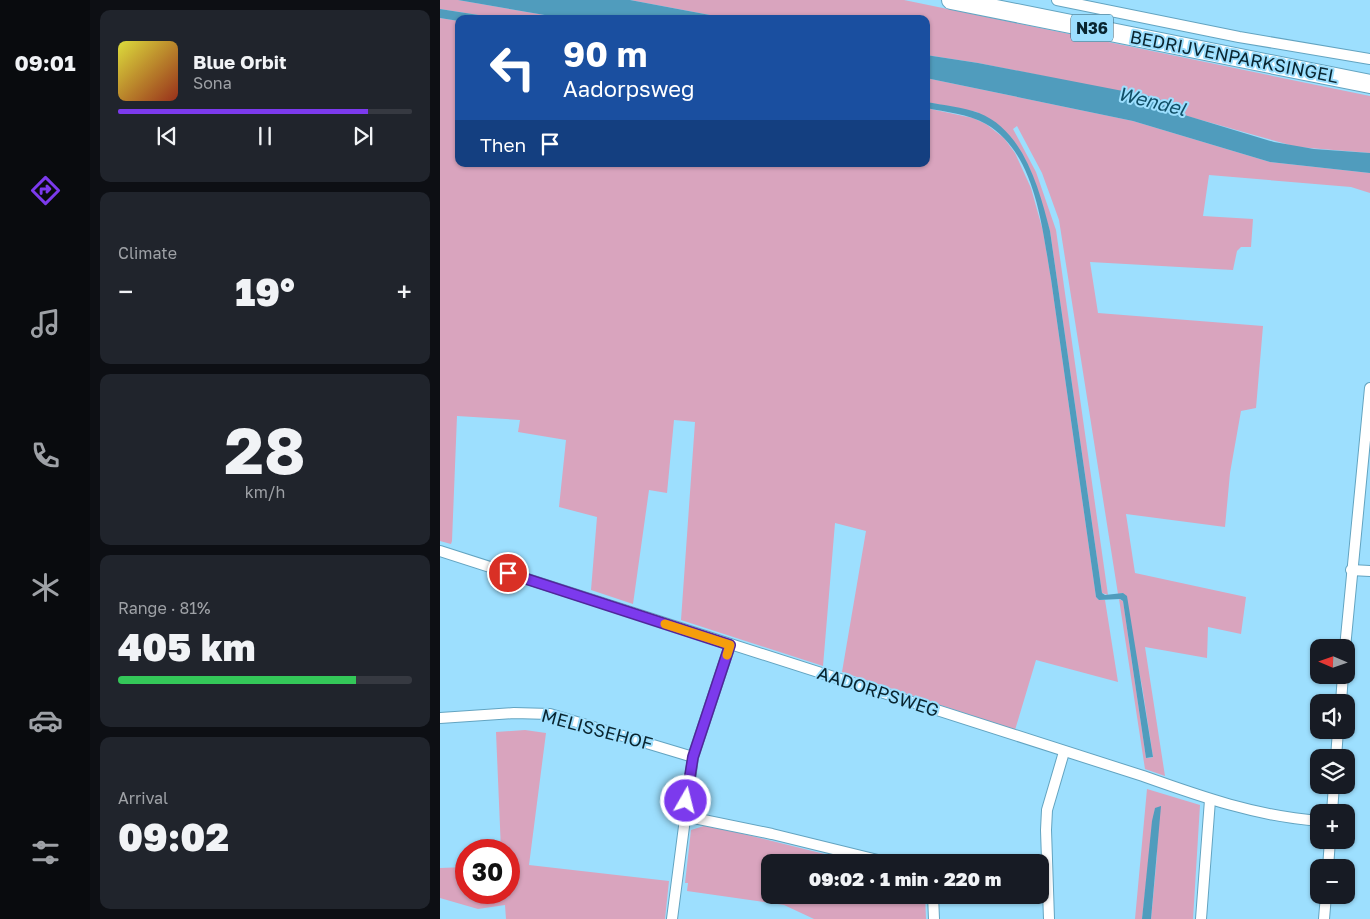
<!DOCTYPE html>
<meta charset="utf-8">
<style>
:root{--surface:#171b24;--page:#20242c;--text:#f1f3f6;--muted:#9ea1a6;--line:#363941;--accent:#7c3aed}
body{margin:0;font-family:"Golos Text",sans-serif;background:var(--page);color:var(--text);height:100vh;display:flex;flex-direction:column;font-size:19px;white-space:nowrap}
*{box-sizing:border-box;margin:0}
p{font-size:16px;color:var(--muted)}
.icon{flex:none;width:28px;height:28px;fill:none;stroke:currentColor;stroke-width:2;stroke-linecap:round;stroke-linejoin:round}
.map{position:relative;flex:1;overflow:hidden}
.sheet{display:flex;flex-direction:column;gap:10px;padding:10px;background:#0d0f14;width:350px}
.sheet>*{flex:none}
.top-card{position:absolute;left:15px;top:15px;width:475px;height:152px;border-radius:10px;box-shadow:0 1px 4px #0004;background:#1a4fa0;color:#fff;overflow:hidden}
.needle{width:32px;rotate:272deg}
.buttons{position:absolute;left:870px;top:639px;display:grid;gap:10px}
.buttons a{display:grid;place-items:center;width:45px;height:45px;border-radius:10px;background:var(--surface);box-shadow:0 1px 4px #0004;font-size:25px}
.speed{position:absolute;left:15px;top:839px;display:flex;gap:10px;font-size:25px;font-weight:700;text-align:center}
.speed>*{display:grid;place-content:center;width:65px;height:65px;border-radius:50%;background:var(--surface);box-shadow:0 1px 4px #0004;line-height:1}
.speed .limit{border:8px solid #d22;background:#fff;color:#111}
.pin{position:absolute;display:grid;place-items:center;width:42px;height:42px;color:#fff;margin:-21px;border:2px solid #fff;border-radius:50%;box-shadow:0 1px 5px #0007}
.me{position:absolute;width:55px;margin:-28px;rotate:8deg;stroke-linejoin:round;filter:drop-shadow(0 0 4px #0008)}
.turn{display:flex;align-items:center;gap:18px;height:105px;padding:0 25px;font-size:22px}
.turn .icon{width:65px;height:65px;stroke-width:2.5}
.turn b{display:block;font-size:35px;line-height:42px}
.then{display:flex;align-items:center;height:48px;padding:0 25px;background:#0003;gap:10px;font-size:19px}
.big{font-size:38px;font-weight:800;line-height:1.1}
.sheet .tile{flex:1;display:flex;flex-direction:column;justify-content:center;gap:8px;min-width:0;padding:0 18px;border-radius:10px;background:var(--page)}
.sheet .dial{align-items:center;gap:0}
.dial b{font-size:65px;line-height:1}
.song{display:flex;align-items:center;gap:15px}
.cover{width:60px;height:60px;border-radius:8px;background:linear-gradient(135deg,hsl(60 70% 55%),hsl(10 70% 35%))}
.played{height:5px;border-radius:2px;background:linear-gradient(90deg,var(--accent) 85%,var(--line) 85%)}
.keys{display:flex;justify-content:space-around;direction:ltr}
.heat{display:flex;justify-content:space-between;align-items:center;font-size:28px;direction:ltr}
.charge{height:8px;border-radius:4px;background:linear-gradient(90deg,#34c759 81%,var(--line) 0)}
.trip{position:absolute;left:321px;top:854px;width:288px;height:50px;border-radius:10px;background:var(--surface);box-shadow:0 1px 4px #0004;font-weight:800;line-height:50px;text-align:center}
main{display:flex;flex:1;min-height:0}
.tab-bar{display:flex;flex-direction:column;width:90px;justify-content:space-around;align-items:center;background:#090b0e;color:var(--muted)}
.tab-bar .icon{width:35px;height:35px}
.tab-bar .on{color:var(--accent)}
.tab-bar b{font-size:22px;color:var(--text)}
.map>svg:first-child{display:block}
.green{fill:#d9a4be}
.water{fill:#509cbd}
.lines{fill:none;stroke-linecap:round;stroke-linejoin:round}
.minor-casing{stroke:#63a4c1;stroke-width:12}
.trunk-casing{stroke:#63a4c1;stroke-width:20}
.minor{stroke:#fff;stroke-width:10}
.trunk{stroke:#fff;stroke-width:18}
.route-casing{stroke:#51269a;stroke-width:12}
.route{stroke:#7c3aed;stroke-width:9}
.slow{stroke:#f59e0b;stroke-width:9}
.labels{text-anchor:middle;stroke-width:4;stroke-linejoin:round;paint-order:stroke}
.shield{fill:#9ddffe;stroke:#355d6e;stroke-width:1}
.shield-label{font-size:16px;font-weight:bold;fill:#092530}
.street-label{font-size:18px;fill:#092530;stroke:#9ddffe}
.water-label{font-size:19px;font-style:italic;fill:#104f67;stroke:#9ddffe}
</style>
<main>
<nav class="tab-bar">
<b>09:01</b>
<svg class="icon on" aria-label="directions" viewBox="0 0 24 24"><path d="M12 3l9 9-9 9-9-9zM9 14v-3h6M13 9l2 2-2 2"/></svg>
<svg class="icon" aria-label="music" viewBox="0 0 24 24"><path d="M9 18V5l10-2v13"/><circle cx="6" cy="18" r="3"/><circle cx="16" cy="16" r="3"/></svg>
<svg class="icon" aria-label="phone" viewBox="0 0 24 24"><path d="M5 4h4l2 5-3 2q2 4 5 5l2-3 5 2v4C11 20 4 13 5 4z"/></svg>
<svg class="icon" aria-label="climate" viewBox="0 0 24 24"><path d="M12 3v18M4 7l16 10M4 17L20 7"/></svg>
<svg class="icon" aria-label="car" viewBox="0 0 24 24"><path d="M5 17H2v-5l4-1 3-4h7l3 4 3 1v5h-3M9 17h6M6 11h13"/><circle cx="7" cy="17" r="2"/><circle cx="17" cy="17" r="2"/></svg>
<svg class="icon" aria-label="filters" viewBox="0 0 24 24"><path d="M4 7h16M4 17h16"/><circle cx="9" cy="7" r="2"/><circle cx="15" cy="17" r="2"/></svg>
</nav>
<section class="sheet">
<div class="tile">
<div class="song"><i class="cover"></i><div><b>Blue Orbit</b><p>Sona</p></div></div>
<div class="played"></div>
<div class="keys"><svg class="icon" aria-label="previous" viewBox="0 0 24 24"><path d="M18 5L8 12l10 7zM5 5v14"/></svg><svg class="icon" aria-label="pause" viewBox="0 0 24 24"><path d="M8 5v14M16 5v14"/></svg><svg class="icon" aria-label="next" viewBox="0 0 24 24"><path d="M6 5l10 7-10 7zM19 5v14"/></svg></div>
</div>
<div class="tile"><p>Climate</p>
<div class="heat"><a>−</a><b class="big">19°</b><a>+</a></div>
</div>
<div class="tile dial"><b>28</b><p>km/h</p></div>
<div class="tile"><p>Range · 81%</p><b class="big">405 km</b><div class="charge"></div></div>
<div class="tile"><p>Arrival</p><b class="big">09:02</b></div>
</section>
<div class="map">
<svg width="930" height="919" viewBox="0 0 930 919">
<rect width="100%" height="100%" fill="#9ddffe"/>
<g class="green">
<path d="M0,0h18l110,19h-64l-64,-10z"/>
<path d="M190,0h274l466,96v57l-73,-6 -249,-70 -70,-14 -52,-8v-36h-195z"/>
<path d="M0,18l19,3v143h467v-56l47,10 13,6 18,14 11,15 16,35 12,43 8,48 45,318 3,3h6l13,82 -82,-22 -21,70 -173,-58 24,-141 -31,-8 -12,143 -142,-46 14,-198 -21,-2 -7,73 -18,-3 -16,114 -42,-14 6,-73 -38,-10 7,-67 -48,-8 2,-12 -63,-4 -5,125 -1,3 -11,-3z"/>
<path d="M486,78l207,43 137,41 100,11v20l-19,-6 -142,-12 -6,41 50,3 -2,28h-10l-4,4 -4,19 -143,-8 8,51 165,13 -7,82 -15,3 -11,62 -5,54 -99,-13 9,59 111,24 -5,37 -33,-7 -1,31 -62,-11 20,129 -20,-7 -26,-170 4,2 23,157h4l3,-1 -11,-71 -19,-93 -5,1 -59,-374 -17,-47 -25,-47 -4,3 23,43 20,58 52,365 -6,-2 -52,-362 -18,-57 -10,-21 -45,-41 -51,-10z"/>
<path d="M85,730l21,3 -17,132 140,16 -4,38h-159l-1,-14 -27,4 -38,-11v-30l26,-1v25h43v-42h-8l-5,-118z"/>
<path d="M707,789l53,16 -7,114h-42l6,-64 -2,-47 -13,111h-7z"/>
<path d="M267,825l150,37h-87v33h155l1,24h-112l-30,-14 -97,-14 1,-8h-3l6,-53z"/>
</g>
<g class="water">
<path d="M18,0h172l101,19h-163z"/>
<path d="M0,9l64,10h-45v2l-19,-3z"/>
<path d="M486,55l52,8 181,35 9,12 106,32 40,7 56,4v20l-100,-11 -137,-41 -207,-43z"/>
<path d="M486,102c17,3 37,5 53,11 45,18 60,75 71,118l52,362 3,2 18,-2 4,3 26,161 -7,1 -23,-157 -3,-2 -21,1 -3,-3 -45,-318c-9,-51 -15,-126 -65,-155 -18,-10 -40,-12 -60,-16z"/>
<path d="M721,806l-10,113h-9l10,-98 3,-13z"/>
</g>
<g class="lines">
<g class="minor-casing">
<g id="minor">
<path d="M617,0l182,37 131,22"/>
<path d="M0,551l703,225c59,21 113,40 176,45"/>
<path d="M911,570l19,1"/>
<path d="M905,648l25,-260"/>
<path d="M901,702l2,-27"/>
<path d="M0,718l74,-5 36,1 143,43"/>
<path d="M896,758l2,-28"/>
<path d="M892,812l2,-27"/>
<path d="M244,816l88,18 114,28"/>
<path d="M888,868l2,-28"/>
<path d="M493,895l1,24"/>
<path d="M232,919l21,-162 37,-112"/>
<path d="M609,919l-3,-89 1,-20 17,-58"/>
<path d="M761,919l9,-119"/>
<path d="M884,919l2,-24"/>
</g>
</g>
<g class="trunk-casing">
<path id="trunk" d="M511,0l419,84"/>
</g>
<use href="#minor" class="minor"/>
<use href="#trunk" class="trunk"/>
</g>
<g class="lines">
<g class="route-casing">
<path id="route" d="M68,573l222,72 -37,112 -7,44"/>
</g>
<use href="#route" class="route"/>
<path class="slow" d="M225,624l65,21 -3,10"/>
</g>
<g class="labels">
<rect class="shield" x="631" y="14.5" width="42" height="27" rx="4"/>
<g class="shield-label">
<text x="652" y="34">N36</text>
</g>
<g class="street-label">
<text transform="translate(794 57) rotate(11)" y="6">BEDRIJVENPARKSINGEL</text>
<text transform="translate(438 692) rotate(18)" y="6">AADORPSWEG</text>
<text transform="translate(157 730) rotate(15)" y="6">MELISSEHOF</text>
</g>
<g class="water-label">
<text transform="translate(712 101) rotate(14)" y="7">Wendel</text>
</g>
</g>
</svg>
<div class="buttons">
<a><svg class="needle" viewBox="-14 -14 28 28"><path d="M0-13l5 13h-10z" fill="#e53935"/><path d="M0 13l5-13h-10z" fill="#9ea1a6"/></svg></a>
<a><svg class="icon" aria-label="sound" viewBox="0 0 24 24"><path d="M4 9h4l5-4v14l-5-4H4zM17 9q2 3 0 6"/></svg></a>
<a><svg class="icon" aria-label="layers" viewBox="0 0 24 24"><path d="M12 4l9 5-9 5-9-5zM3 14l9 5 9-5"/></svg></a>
<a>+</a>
<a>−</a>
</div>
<div class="speed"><div class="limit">30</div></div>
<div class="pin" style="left:68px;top:573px;background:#d93025"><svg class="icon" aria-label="arrive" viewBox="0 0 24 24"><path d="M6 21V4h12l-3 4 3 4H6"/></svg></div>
<svg class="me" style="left:246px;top:801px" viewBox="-20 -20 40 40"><circle r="17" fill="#7c3aed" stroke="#fff" stroke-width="3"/><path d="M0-11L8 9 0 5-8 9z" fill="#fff"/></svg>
<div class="trip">09:02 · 1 min · 220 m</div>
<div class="top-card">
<div class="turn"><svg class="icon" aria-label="left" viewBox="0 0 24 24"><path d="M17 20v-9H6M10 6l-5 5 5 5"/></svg><div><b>90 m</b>Aadorpsweg</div></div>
<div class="then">Then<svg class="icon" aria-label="arrive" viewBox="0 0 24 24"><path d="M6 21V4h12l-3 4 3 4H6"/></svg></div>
</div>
</div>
</main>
